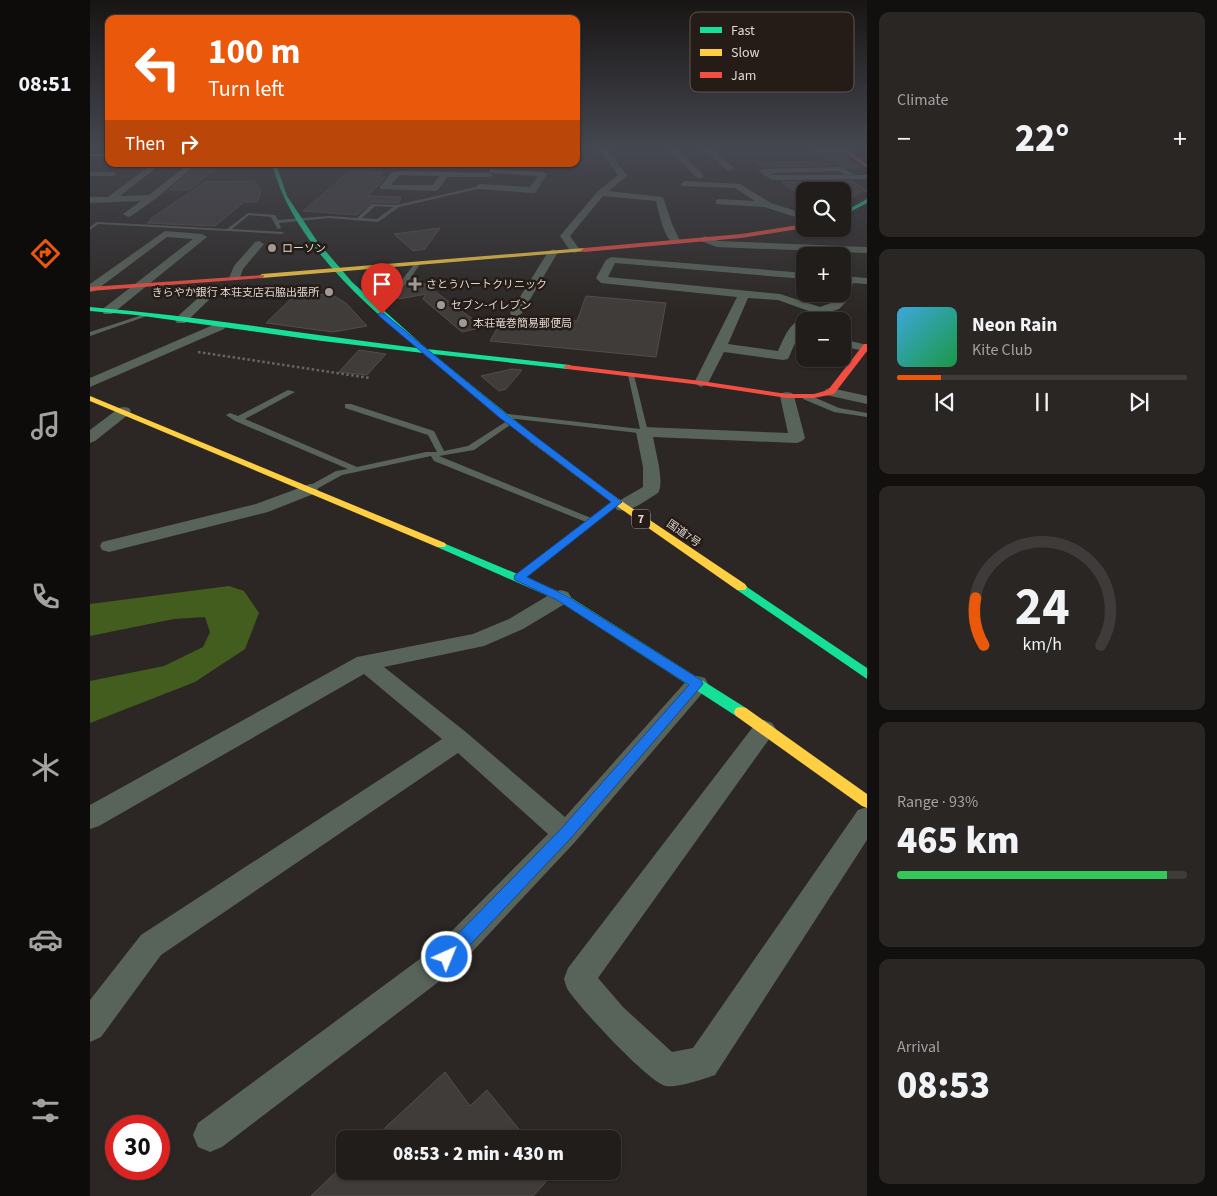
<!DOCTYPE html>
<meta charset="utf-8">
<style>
:root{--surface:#211d1b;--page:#292624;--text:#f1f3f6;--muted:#a2a2a3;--line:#3e3b3a;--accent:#ea580c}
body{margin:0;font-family:"Source Sans 3","Noto Sans JP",sans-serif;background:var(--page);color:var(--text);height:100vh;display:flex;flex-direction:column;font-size:19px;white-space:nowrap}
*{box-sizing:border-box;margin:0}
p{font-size:16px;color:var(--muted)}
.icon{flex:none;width:28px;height:28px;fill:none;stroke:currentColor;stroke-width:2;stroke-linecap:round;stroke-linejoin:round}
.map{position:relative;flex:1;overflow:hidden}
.drawer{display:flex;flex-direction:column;gap:12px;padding:12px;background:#12100f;width:350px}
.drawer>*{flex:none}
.guide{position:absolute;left:15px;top:15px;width:475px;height:152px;border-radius:10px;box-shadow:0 1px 4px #0004,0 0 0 1px var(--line);background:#ea580c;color:#fff;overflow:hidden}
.fabs{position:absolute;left:706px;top:182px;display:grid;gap:10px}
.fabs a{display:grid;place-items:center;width:55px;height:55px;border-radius:10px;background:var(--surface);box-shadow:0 1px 4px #0004,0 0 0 1px var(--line);font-size:25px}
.speed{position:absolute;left:15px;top:1115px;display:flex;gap:10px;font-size:25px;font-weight:700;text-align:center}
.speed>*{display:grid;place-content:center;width:65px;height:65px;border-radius:50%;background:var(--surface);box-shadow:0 1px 4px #0004,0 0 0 1px var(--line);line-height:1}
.speed .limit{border:8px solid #d22;background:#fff;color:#111}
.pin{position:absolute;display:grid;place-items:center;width:42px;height:42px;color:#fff;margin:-51px -21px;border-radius:50% 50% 50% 0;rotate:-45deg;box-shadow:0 0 5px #0007}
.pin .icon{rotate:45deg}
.me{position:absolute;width:55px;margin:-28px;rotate:44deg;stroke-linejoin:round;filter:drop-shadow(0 0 4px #0008)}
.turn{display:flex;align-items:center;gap:18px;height:105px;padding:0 20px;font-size:22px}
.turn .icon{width:65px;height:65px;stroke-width:2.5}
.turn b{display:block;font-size:35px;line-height:42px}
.then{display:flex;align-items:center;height:48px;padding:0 20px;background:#0003;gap:10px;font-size:19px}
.big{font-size:38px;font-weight:800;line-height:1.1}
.drawer .card{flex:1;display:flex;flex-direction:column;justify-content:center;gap:8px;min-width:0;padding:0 18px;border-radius:10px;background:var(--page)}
.drawer .dial{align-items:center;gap:0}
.dial svg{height:130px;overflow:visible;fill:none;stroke:var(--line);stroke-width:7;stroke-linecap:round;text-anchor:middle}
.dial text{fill:var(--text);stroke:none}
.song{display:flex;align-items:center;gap:15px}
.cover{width:60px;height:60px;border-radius:8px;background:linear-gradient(135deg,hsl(200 70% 55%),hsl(140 70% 35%))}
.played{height:5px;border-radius:2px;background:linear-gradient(90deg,var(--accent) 15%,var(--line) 15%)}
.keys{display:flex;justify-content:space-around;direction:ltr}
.heat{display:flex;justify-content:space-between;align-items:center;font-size:28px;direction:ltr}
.charge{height:8px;border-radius:4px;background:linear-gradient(90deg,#34c759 93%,var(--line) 0)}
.trip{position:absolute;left:246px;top:1130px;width:285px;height:50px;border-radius:10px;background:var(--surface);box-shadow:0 1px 4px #0004,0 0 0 1px var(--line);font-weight:800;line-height:50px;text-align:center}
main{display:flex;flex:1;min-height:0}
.menu{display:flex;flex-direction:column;width:90px;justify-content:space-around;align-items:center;background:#0d0c0b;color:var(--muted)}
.menu .icon{width:35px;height:35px}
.menu .active{color:var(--accent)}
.menu b{font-size:22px;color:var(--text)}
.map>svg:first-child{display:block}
.forest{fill:#425d1e}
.building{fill:#403c3a;stroke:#534d4b}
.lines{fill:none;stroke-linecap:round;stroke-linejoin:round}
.path{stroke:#626860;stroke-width:2.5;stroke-dasharray:2.5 2.5;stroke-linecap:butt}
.lane{fill:#586459;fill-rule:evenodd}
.street{fill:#586459;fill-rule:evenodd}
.fast{fill:#16e098;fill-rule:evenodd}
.slow{fill:#ffcf43;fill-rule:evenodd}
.jam{fill:#f24e42;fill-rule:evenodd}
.route{fill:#1a73e8;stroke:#114b97}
.poi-dot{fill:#a09a96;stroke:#261c17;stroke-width:2}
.labels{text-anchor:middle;stroke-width:5;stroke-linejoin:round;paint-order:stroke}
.far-poi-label{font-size:11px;fill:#dfd8d4;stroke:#261c17;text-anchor:start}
.far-street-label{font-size:11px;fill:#dfd8d4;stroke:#261c17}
.shield{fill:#261c17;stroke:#a8a09b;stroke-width:1}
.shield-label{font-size:12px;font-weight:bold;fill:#dfd8d4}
.key{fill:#261c17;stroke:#5e5450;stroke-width:1}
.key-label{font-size:14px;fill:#dfd8d4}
</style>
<main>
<nav class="menu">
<b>08:51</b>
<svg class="icon active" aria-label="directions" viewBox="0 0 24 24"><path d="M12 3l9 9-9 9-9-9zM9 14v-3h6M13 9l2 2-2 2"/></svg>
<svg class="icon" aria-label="music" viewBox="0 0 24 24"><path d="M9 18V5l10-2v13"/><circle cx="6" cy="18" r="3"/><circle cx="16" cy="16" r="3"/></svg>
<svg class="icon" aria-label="phone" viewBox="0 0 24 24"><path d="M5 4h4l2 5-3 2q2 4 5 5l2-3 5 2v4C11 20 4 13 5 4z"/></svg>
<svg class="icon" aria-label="climate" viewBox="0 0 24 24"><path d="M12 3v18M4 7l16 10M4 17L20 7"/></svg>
<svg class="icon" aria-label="car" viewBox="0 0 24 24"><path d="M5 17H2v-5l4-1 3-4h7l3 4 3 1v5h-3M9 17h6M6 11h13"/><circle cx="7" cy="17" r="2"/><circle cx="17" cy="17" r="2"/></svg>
<svg class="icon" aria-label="filters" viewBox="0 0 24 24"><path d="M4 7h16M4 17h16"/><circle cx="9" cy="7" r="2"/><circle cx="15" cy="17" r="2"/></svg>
</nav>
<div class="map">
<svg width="777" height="1196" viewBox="0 0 777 1196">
<rect width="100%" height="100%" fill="#2c2724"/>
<path class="forest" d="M139,586l15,5 15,22 -14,36 -50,33 -105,41v-42l74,-15 39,-19 7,-15 -5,-15 -31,2 -84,17v-32z"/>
<g class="building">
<path d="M718,147h26l24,21h-12l-9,-3z"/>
<path d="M732,161l7,4 -67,2 -5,-4z"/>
<path d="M109,164h22l-32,26h-20z"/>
<path d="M260,171l33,1 -5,5h7l-17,19 33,1 -2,6 -27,-1 -15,13 -54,-4z"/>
<path d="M165,181l6,11 -4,10h-13l-29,24 -68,-3 6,-4h-3l55,-37z"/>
<path d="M762,181l15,10h-5l-20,14v-14h-37v8l-23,-17z"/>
<path d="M350,228l-15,21 -12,2 -19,-17z"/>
<path d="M287,276l24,2 -10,13z"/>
<path d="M322,279l7,1 65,47 -22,5 -39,-33 3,-5 -27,5 -2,-2z"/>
<path d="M206,294l36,1 14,8 21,23 -34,6 -67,-9z"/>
<path d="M496,296l80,7 -10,54 -166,-16 13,-23 67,7 2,-4h5z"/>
<path d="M269,350l27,4 -19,21 -28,-3z"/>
<path d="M422,369l10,1 -16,19 -7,2 -18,-15z"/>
<path d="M355,1072l25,34 17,-16 40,49h-154z"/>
<path d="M247,1171h219l-23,25h-222z"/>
</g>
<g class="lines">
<path class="path" d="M108,352l172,26"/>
<g class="lane">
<path d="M390,186l2,2 -83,19 -21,15 -49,-4 -50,5 2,5 -2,1 -2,-1 -6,-11 -22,-2 -17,14 52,3 -2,2 -184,-10 -8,6v-3l7,-5 130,7 21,-16 27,2 3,5 51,-4 28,2 15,-14 25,1zM285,206l18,1 -16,12 -15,-1z"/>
<path d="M326,262l5,1c-12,16 -27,44 -50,43v-2l18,-8z"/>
<path d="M55,314l5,1 -60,21v-4z"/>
<path d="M541,373l3,2 14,57 -1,2 -140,-16 -4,-2 4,-2 133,15 -12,-54z"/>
<path d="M198,390l7,2 -50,27 112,48 69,-15h11l-9,-17 -83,-27v-4h6l83,27 10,20 24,-5 42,-27h3v4l-39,27 -35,6 152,62 23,-18 3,-1 4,3 -99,78h-6l-2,-2 2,-2 70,-54 -152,-61 -3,-5 -89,19 -29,16h-6v-4l29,-16 12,-2 -113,-48 -9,-6 4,-2 8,3z"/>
<path d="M713,395h6l30,13 28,5v4l-33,-5 -31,-13z"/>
</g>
<g class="street">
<path d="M508,147h8l21,29 -18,15 54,6 9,27 8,17 -1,2 -4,1c-11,-4 -16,-32 -19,-43l-53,-5 -33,40 10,14 -5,3 -4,-1 -11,-16 38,-45 20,-16z"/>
<path d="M576,147h8l29,27v4h-6z"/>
<path d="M611,147h9l25,22 -7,2z"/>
<path d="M62,164h9l-41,32 29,-1 39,-31h9l-43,36 -23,16 -3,1 -5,-3 18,-13 -51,2v-6h18z"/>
<path d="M751,167l15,8h11v4l-95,1 -14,-9 4,-2zM749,171l6,4h-71l-3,-2z"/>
<path d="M400,169l53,3 4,2 -11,18 -3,1 -56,-4 -1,-2 4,-3 50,3 8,-11 -45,-3h-3z"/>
<path d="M310,171l89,2 4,2 -4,2h-42l-9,13 -3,1 -54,-2 -1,-2 12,-15zM310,175l39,1 -6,9h-42z"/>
<path d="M0,172h23l4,2 -4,2h-23z"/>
<path d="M595,181l55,3 31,19 34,11v6l-41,-13 -48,-3v-4l3,-1 36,2 -20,-13 -53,-2 -1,-2z"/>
<path d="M75,231l37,3 5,3 -95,77h-8l-2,-3 2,-3 89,-69 -26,-2 -72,54 -5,1v-8z"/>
<path d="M615,236l14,5 148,6v6l-150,-6 -16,-6 -1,-2z"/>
<path d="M169,241l5,3 -21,25 -4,11h-8l-2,-2 5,-12 21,-24z"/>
<path d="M463,249l5,3 -36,61 -6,4 -4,-1 -2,-3 38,-61z"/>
<path d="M521,257l194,16v6l-190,-16 -7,14 172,17 40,13 11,-4 7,-5 1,-4h3v-18l25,2v6l-14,-1 -6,18 -8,8 -19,6 -42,-15 -30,-2 -20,46 50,7c6,-13 11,-29 27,-33l6,3h-6v7l-5,4 -12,27 -5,1 -59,-8 -16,31 -7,4 -7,-4 43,-86 -136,-14 -5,-5 10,-18z"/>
<path d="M121,289l4,1 2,2 -2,2 -30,29h-8l-2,-3 2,-3 30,-27z"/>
<path d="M130,322l6,4 -2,3 -134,58v-9z"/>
<path d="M752,339l25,6v6l-25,-4z"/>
<path d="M741,388l36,8v8l-41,-9 -2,-3 2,-3z"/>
<path d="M697,392l5,1 2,3 11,42 -3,3 -5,2 -144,-6c2,13 12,45 5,56 -12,7 -27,20 -41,17l-3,-4 3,-4 26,-15v-20l-7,-35 3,-3 5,-2 144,6 -8,-37 2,-3z"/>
<path d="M34,407l5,1 2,3 -2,3 -34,27 -5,2v-13l29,-22z"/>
<path d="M220,484l6,1 2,4 -2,4 -48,19 -159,40 -7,-2 -2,-4 2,-4 154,-38z"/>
<path d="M471,590l7,2 3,5 -3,5 -45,27 -39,17 -100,21 83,66 98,84 124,-139 8,-2 8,2 3,6 -3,6 -130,152 -117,125 -236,180 -12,5 -12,-5 -5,-12 5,-12 238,-176 112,-113 -90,-81 -297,202 -60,82 -11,5v-42l51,-65 301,-196 -78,-65 -265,152 -9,3v-24l267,-148 116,-23 36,-15 45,-27z"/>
<path d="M674,720l8,3 4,6 -4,6 -174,243 25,29 49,45 21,-4 165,-238 9,-3v33l-152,235c-11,4 -38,13 -49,11 -17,-3 -87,-79 -98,-96 -2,-3 -3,-8 -4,-11l4,-11 188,-245z"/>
</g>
<g class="fast">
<path d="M486,147h23l-23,2z"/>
<rect x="0" y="154" width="19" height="2"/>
<path d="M182,164h4l11,32 30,45 35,41 75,67 143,16 1,2 -4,2 -134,-15 104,84v4h-6l-108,-89 -101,-12 -186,-26 -46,-4v-4c109,9 218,28 327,41 -59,-50 -124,-107 -145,-184z"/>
<path d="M777,199v4l-25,13v-3z"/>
<path d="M351,542l124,52 181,114 2,4 -2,4 -5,1 -5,-1 -179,-116 -120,-53 -1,-2 1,-2z"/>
<path d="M651,583l126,85v11l-130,-89 -2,-3 2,-3z"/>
</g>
<g class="slow">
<path d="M494,248l2,3 -324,27 -3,-2 3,-2z"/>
<path d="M0,396l355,147 1,2 -1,2h-8l-347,-146z"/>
<path d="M444,437l86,63 125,84 2,3 -2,3h-8l-123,-86 -83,-62 -1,-2z"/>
<path d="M651,707l5,1 121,86v14l-5,-2 -126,-90 -2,-4 2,-4z"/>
</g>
<g class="jam">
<path d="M749,147h5l23,18v3z"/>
<path d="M715,224v4l-64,10 -157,14 -3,-2 3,-2 157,-14z"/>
<path d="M174,275v2l-2,1 -172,13v-4z"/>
<path d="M774,344h3v7l-33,43 -20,4h-27l-86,-13 -134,-16 -4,-2 4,-2 134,16 86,13h27l14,-4z"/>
</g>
</g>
<linearGradient id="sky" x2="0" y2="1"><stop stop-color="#181514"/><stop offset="0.47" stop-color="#454750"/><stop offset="1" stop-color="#454750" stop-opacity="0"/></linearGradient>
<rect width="777" height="315" fill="url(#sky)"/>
<path class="route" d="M292,312l124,102 116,88 -95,75 38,18 136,85 2,4 -132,154 -118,125 -6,2 -6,-2 -3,-6 3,-6 120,-122 128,-144 -132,-85 -42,-20 -1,-2 1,-3 96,-73 -111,-84 -121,-102 -1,-2z"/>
<g class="poi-dot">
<circle cx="182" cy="248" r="5"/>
<path d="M322.5 276.5h5v5h5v5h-5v5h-5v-5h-5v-5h5z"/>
<circle cx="239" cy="292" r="5"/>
<circle cx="351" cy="305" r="5"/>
<circle cx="373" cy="323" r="5"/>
</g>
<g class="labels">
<g class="far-poi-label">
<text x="192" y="252">ローソン</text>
<text x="336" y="288">さとうハートクリニック</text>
<text x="229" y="296" text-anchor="end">きらやか銀行 本荘支店石脇出張所</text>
<text x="361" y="309">セブン-イレブン</text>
<text x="383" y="327">本荘竜巻簡易郵便局</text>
</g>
<g class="far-street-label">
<text transform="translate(594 533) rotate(35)" y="4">国道7号</text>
</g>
<rect class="shield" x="542" y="509.5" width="18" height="19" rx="4"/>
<g class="shield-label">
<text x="551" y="523">7</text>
</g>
</g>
<rect x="600" y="12" width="164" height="80" rx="8" class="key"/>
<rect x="610" y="27" width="22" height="6" fill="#16e098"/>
<rect x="610" y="49" width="22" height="7" fill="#ffcf43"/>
<rect x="610" y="72" width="22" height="6" fill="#f24e42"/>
<g class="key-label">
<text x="641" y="35">Fast</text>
<text x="641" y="57">Slow</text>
<text x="641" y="80">Jam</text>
</g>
</svg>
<div class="fabs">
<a><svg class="icon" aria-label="search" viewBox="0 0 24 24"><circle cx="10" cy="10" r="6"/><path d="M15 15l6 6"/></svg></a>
<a>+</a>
<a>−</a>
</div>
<div class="speed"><div class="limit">30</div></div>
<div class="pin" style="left:292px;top:314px;background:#d93025"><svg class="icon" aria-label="arrive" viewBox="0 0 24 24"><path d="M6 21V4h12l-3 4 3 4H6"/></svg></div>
<svg class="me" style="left:357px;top:957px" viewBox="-20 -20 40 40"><circle r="17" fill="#1a73e8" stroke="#fff" stroke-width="3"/><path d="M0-11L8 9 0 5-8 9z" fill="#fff"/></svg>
<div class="trip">08:53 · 2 min · 430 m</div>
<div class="guide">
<div class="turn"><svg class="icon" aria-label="left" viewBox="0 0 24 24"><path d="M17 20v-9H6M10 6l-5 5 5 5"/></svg><div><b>100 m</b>Turn left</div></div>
<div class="then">Then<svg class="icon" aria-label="right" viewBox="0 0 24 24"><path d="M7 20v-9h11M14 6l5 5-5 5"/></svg></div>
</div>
</div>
<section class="drawer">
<div class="card"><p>Climate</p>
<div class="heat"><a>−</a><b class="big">22°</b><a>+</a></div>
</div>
<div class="card">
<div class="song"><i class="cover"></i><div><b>Neon Rain</b><p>Kite Club</p></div></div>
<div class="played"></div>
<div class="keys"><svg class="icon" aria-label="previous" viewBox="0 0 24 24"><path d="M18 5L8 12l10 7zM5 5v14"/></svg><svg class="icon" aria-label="pause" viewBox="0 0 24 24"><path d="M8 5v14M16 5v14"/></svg><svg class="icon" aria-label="next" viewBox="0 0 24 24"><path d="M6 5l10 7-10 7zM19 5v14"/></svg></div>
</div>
<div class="card dial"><svg viewBox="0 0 100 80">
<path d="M14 69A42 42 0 1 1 86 69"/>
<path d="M14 69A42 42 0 0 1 9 40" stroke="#ea580c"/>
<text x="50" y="56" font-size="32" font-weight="700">24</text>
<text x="50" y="72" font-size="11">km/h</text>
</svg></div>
<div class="card"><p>Range · 93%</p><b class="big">465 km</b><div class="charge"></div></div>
<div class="card"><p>Arrival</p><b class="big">08:53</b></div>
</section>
</main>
